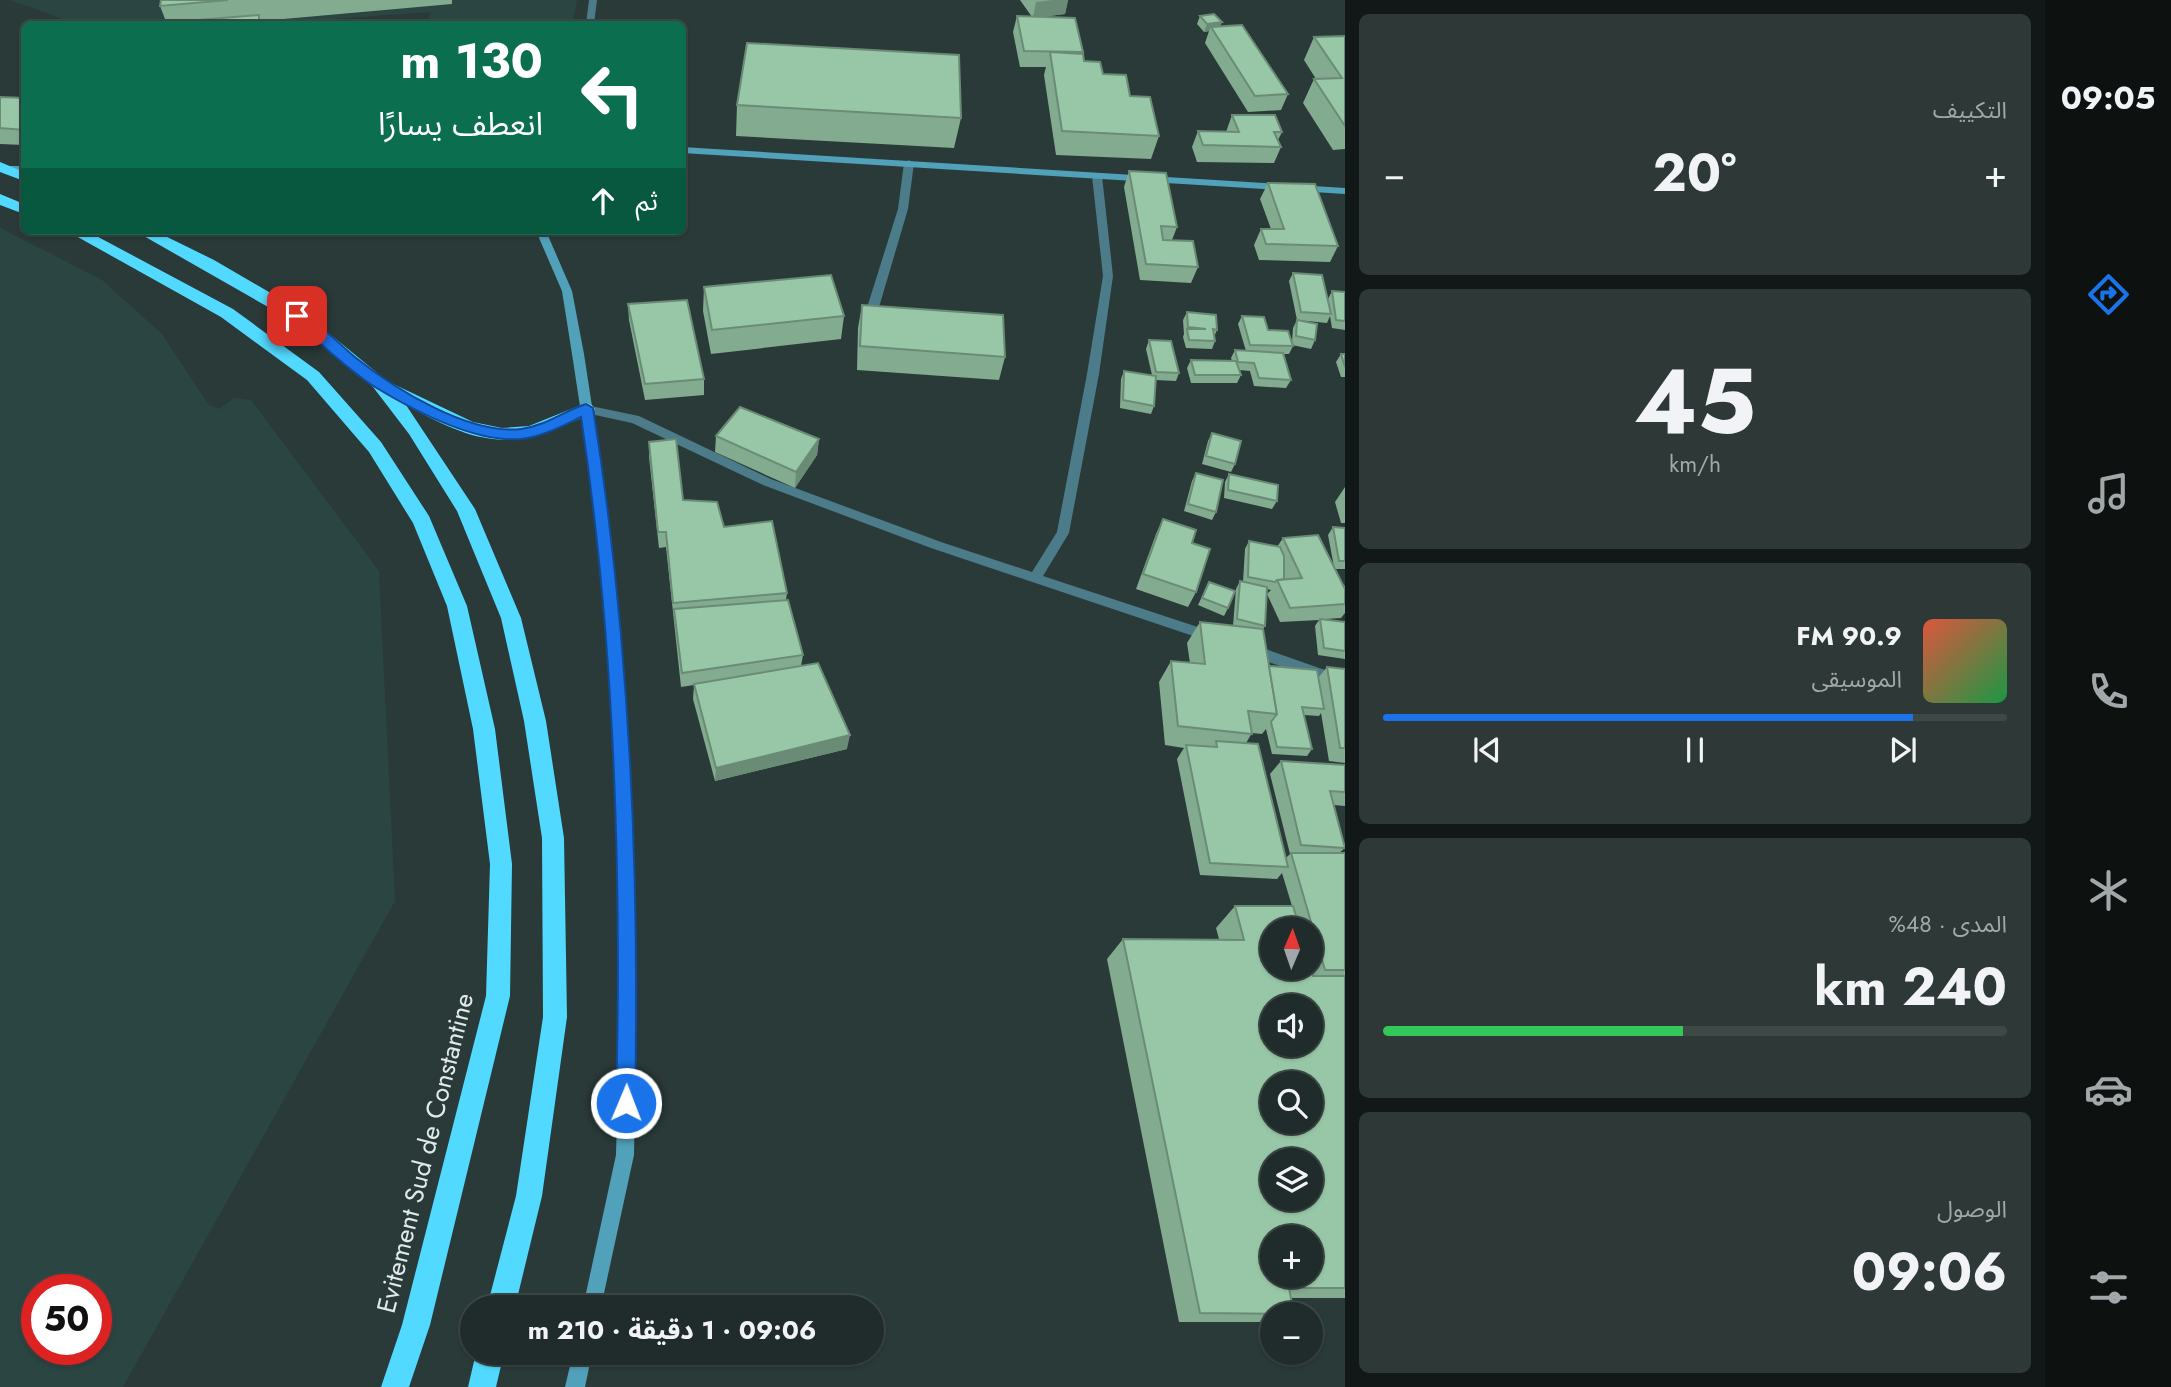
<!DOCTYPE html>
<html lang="ar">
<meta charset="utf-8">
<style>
:root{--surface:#202c2b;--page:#2d3837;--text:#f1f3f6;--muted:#a2a7a9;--line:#3d4847;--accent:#1a73e8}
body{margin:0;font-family:Jost,"Noto Sans Arabic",sans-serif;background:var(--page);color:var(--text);direction:rtl;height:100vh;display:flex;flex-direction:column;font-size:26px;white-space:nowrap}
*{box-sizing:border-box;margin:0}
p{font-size:23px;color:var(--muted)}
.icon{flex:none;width:38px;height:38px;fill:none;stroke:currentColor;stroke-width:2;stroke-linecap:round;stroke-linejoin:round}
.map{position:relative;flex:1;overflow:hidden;direction:ltr}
.panel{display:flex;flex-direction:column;gap:14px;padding:14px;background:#121818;width:700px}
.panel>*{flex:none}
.guide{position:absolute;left:21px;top:21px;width:665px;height:214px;border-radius:10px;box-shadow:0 2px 5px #0004,0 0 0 2px var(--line);direction:rtl;background:#0b6e4f;color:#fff;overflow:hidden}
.needle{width:46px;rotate:2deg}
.buttons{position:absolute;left:1260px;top:917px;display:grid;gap:14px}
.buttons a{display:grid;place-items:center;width:63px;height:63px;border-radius:50%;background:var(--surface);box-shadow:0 2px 5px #0004,0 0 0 2px var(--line);font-size:35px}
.speed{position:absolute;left:21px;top:1274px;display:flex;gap:14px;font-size:35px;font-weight:700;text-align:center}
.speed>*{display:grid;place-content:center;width:91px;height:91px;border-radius:50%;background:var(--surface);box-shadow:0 2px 5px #0004,0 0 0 2px var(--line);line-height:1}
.speed .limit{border:10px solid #d22;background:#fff;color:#111}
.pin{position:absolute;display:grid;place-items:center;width:60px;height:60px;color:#fff;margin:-30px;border-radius:14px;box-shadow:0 4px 10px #0006}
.me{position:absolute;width:77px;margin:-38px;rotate:1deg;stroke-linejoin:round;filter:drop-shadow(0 0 5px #0008)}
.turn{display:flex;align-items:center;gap:24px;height:147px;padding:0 28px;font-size:32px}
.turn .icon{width:91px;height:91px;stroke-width:2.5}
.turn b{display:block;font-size:49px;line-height:60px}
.then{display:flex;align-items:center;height:66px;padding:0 28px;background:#0003;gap:14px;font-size:26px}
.big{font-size:52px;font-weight:700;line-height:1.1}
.panel .widget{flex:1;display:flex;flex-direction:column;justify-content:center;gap:10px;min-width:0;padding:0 24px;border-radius:10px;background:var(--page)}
.panel .dial{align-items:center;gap:0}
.dial b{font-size:91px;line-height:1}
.song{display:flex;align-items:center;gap:21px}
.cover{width:84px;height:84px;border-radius:10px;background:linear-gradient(135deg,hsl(10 70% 55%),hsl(140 70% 35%))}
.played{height:7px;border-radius:4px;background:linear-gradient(90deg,var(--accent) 85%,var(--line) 85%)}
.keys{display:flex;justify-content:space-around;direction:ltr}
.heat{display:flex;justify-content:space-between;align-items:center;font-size:38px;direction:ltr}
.charge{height:10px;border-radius:5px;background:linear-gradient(90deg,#34c759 48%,var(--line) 0)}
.trip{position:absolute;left:460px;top:1295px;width:424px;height:70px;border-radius:35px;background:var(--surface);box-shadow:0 2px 5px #0004,0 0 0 2px var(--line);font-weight:700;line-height:70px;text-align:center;direction:rtl}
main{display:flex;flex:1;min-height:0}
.tabs{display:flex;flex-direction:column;width:126px;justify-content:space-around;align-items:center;background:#0d1211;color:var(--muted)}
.tabs .icon{width:49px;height:49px}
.tabs .active{color:var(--accent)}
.tabs b{font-size:32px;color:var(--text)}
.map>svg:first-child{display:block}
.built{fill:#2b4542;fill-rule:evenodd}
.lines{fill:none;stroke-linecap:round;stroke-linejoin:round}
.street{fill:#4c7b8a;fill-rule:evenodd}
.secondary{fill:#51a1ba;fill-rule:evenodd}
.highway{fill:#52d9ff;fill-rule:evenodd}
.wall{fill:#83ab90;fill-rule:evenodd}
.shaded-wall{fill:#6a8b75}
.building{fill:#98c7a7;stroke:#6a8b75;stroke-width:2;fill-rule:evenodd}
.route{fill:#1a73e8;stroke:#114b97;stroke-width:2}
.labels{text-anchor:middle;stroke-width:7;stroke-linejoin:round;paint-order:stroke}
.street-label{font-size:26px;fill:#e0eae9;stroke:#2a3a39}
</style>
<main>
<nav class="tabs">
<b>09:05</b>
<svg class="icon active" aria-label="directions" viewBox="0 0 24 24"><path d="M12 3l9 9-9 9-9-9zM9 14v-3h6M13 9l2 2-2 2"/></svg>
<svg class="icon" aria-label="music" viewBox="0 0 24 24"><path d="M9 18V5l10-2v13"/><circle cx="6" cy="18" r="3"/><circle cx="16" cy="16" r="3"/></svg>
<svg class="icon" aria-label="phone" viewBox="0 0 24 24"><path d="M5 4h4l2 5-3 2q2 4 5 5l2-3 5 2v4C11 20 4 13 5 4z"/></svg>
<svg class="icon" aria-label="climate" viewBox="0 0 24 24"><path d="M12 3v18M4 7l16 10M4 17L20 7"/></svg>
<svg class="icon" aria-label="car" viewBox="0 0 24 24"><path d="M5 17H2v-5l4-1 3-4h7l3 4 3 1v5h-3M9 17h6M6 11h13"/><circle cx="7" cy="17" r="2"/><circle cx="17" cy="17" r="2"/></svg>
<svg class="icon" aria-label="filters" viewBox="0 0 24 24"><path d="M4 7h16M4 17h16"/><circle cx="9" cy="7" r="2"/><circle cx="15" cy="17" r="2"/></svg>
</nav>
<section class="panel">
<div class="widget"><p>التكييف</p>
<div class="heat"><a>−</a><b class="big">20°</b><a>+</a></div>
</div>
<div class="widget dial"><b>45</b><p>km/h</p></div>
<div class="widget">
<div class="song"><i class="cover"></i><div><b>90.9 FM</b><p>الموسيقى</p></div></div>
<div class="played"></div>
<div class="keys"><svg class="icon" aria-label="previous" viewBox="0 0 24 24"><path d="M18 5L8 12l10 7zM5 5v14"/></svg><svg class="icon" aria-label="pause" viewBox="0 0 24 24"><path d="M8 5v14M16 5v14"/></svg><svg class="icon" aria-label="next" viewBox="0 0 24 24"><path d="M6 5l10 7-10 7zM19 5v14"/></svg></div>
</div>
<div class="widget"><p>المدى · 48%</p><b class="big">240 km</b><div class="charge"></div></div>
<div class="widget"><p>الوصول</p><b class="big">09:06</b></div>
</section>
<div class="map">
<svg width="1345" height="1387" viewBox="0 0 1345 1387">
<rect width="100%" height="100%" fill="#2a3a39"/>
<g class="built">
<path d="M10,0h567l-4,22 -146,-1 4,-9 -166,12h-189z"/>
<path d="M0,228l101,51 61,55 47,71 10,4 15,-11 17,2 128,171 16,330 -272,486h-123zM37,1290h59v59h-59z"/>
</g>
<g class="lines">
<g class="street">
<path d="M589,0h8l-3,24h-8z"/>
<path d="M909,160l5,3 -6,46 -31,105 -6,4 -6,-4 33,-105 6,-46z"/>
<path d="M1097,173l5,3 11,100 -14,98 -30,159 -26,43 173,57 2,4 -2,4 -5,1 -280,-94 -168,-63 -131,-62 -46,-10 -6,-4 6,-4 53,11 132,63 170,63 91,30 25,-40 30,-158 16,-98 -11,-100z"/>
<path d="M1251,644l94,33v12l-99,-35 -2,-4 2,-4z"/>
</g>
<g class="secondary">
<path d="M682,147l663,41v6l-663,-41z"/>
<path d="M0,166h24v6l-24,-2z"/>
<path d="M536,231h10l26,60 12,63 20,131 21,214 12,275 -3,181 -33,152h-18l33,-152 5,-181 -10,-275 -19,-214 -20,-131 -10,-63z"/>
<path d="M573,1353h19l-7,34h-20z"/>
</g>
<g class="highway">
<path d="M0,162l24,10v9l-24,-9z"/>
<path d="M0,194l24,10v10l-24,-9z"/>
<path d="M67,231h20l146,78 86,63 62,70 48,74 38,90 28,123 17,135 -2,132 -80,329 -21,62h-28l21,-62 84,-329 4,-132 -17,-135 -26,-123 -34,-83 -44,-71 -62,-72 -86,-63z"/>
<path d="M135,231h20l59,29 89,52 84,69 86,41 29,6 27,-2 57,-23 6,2 3,4 -3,4c-80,38 -108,35 -186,-8l69,104 46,109 25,103 18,117 3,179 -25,179 -27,111h-28l29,-111 27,-179 -1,-179 -18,-117 -23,-103 -44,-107 -48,-77 -36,-47 -82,-67z"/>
<path d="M476,1353h28l-8,34h-28z"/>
</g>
</g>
<g class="wall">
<path d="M161,0h291v4l-191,17 1,3h-95l-7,-18z"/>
<path d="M1020,0h48l-3,14 -25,3 43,35 1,9 19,13 27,22 29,40 -8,23 -95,-4 -12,-80 2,-8h-26l-7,-35 4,-16 15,1z"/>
<path d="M1200,16l20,10 68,68 -7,16 -33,2 -43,-69 4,-12 -5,1 -7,-8z"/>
<path d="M1345,36v113l-12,1 -30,-47 11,-24h2l-12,-19 10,-23z"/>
<path d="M0,97l24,1v47l-24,-1z"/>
<path d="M737,105l224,13 -7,30 -218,-12z"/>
<path d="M1232,115l50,17 -4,8 3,7 -7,16 -77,-1 -5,-15 6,-16 28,1z"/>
<path d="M1129,171l48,56 -5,13 26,27 -7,16 -51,-3 -16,-93z"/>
<path d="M1268,183l70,63 -8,16 -71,-2 -5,-15 7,-16h10l-11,-30z"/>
<path d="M1293,273l35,26 4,-8 13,1v38l-13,-2 -2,-12 -3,7 -30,-3 -8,-39z"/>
<path d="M704,287l140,29 -3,23 -130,15 -8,-43z"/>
<path d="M628,304l76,75v16l-59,5 -16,-80z"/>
<path d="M862,305l143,52 -6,23 -142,-10 1,-42z"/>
<path d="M1187,312l30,18 -3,7 1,4 -3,8 -26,-1 -3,-11 1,-3 -1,-14z"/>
<path d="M1242,316l50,26 1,-14 4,-8 18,20 -4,9 -19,-4 1,1 -4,8h-5l7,26 -5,8 -32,-2 -4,-15 -11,-1 2,5 -4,8h-46l-4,-15 4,-8 41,1 -1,-3 4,-8 11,1 -8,-27z"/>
<path d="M1149,340l30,33 -3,8 -20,-1 -2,26 -3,8 -31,-6 1,-29 3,-8 28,4 -6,-26z"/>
<path d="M1341,354h4v23h-4l-5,-15z"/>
<path d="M1212,433l23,31 -4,8 -29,-8 6,-23z"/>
<path d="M716,436l103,3 -2,16 -22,33 -80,-36z"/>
<path d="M649,442l34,58 41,27 63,66 -1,7 17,55 -2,11 46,83 -132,32 -22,-82 1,-14 -13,2 -15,-140 -7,1 -10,-91z"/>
<path d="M1196,473l20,39 -4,8 -28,-9 8,-30z"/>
<path d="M1229,474l48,27 -5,8 -48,-11 1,-16z"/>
<path d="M1345,487v36h-4l-6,-21z"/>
<path d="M1163,519l29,24 4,49 -8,15 -52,-18 20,-55z"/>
<path d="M1333,527l12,1v41h-10l9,18 1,-2v28l-4,5 -16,1 20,3v37l-27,-4 -3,-29 4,-6 -39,2 -13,-28 4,-4 -4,-1 -2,37 -2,3 6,37 49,12 9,-11 18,2v94l-16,-2 -8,-48 -2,3 -15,-1 8,34 -5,7 -35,-2 -6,-25 -4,5 -10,-1 -6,10 40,115 4,-4 -20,-80 11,-13 64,4v41l-11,-1 11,43 -6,5h6v445h-54l3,16h-22v7l-3,1h-90l-72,-363 16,-20h96l-3,-11 19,-22h57l-10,-33 -5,6 -77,-4 -23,-116 7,-11 -19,-3 -6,-63 12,-21 19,2 -3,-20 13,-21 33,4 3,-37 4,-8 3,1 2,-33 4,-8 28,6 6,-9 51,29 -6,-32zM1272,929h39v39z"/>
<path d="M1209,582l19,26 -4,8 -26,-11z"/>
</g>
<g class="shaded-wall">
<path d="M1052,0h16l-3,14 -32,4 3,-16z"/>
<path d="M1222,22l-3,8 -8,-3 -2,4 -5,1 3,-8z"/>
<path d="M819,439l-2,16 -22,33 1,-16z"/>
<path d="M850,735l-3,14 -132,32 1,-13z"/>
</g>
<g class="building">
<path d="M161,0h67l-68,6z"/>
<path d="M1214,14l8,8 -15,2 -7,-8z"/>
<path d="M259,15v9h-86l1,-2z"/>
<path d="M1017,16l58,2 8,34 -59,-1z"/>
<path d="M1242,25l46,69 -33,2 -44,-69z"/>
<path d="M1345,36v90l-31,-47 28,-1 -28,-41z"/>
<path d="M747,43l212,12 2,63 -224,-13z"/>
<path d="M1050,52l33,2 1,7 16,1 3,12 23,1 4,21 20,1 9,39 -97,-5z"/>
<path d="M0,97l24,1v32l-24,-2z"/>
<path d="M1232,115h43l7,17h-8l7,15 -78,-2 -5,-14 41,1z"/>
<path d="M1129,171l37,2 11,54 -16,-1 2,14 30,1 5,26 -52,-3z"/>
<path d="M1268,183l47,1 23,62 -72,-2 -5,-15h23z"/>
<path d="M1293,273l29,2 9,39 -30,-2z"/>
<path d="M831,275l13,41 -132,14 -8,-43z"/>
<path d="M1332,291l13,1v29l-9,-1z"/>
<path d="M687,300l17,79 -59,5 -17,-80z"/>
<path d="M862,305l141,10 2,42 -145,-11z"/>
<path d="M1187,312l29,3 1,15 -4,-1 2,12 -26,-1 -2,-11h19l-18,-2z"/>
<path d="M1242,316l22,1 4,13 20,1 5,15 -43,-1z"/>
<path d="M1297,320l20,4 -2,16 -19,-4z"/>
<path d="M1149,340l22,1 8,32 -23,-1z"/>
<path d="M1235,350l48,3 8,27 -32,-2 -5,-15 -16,-1z"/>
<path d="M1341,354h4v13z"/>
<path d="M1191,360l45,1 5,14h-46z"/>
<path d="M1124,371l32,5 -2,30 -31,-6z"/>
<path d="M740,407l79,32 -23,33 -80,-36z"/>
<path d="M1212,433l29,8 -6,23 -29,-8z"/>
<path d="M676,439l7,61 34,2 7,25 48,-6 15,72 -114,10 -7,-71h-8l-9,-90z"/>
<path d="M1196,473l27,7 -7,32 -28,-8z"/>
<path d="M1229,474l49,11 -1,16 -49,-11z"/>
<path d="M1163,519l33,11 -4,13 18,6 -14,43 -53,-18z"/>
<path d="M1333,527l12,1v33h-6z"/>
<path d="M1318,535l27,54v15l-55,4 -13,-28 25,-2 -19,-40z"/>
<path d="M1249,541l31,6 4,9v23l-7,1 -2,2 -27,-5z"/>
<path d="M1240,581l27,6 -2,39 -28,-7z"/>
<path d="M1209,582l26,9 -7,17 -26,-10z"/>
<path d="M788,600l15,55 -121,18 -8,-64z"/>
<path d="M1320,619l25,3v29l-21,-3z"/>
<path d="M1200,622l63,7 14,85 -29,-3 4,23 -74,-8 -7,-65 34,3z"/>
<path d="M818,663l32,72 -134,33 -22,-84z"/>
<path d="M1269,666l48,4 7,39 -22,-2 10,42 -35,-2 -6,-25 6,-8z"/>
<path d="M1327,667l18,2v79h-5z"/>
<path d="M1216,741l42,3 30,123 -78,-4 -24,-118 31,2z"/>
<path d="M1281,761l64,4v27l-15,-1 15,57 -44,-3z"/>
<path d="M1291,853h54v117h-20z"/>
<path d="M1235,906h58l7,23h-28v39h39v-1l2,9h32v312h-56l5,26 -94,-1 -77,-374 121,1zM1272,1006h39v39h-39zM1272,1083h39v39h-39zM1272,1160h39v39h-39zM1272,1237h39v39h-39z"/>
</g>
<path class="route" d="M297,312c18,6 43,33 59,46 39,31 113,77 165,71 24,-3 43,-18 65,-25l7,4c37,230 47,464 42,695l-2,7 -7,3 -7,-3 -3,-7c6,-228 -1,-460 -35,-686 -19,9 -39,20 -60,22 -46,4 -108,-29 -146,-52 -29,-18 -56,-46 -83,-68v-6z"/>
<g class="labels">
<g class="street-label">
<text transform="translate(425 1153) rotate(-76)" y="9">Evitement Sud de Constantine</text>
</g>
</g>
</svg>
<div class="buttons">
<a><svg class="needle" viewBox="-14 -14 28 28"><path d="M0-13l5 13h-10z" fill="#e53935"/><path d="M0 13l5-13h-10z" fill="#a2a7a9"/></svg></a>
<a><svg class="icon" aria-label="sound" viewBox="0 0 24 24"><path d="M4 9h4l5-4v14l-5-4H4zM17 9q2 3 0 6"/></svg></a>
<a><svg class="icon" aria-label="search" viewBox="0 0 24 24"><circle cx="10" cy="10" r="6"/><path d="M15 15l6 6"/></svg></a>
<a><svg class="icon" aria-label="layers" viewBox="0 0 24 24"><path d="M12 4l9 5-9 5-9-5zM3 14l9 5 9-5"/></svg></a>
<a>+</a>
<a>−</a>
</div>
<div class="speed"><div class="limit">50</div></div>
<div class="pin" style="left:297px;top:316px;background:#d93025"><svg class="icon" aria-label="arrive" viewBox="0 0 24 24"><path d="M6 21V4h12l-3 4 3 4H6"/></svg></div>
<svg class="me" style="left:626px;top:1103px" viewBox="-20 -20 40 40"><circle r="17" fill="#1a73e8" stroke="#fff" stroke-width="3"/><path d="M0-11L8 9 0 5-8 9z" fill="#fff"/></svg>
<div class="trip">09:06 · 1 دقيقة · 210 m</div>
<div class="guide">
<div class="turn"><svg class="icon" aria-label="left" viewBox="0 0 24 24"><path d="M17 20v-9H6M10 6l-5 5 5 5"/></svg><div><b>130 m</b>انعطف يسارًا</div></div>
<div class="then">ثم<svg class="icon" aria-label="ahead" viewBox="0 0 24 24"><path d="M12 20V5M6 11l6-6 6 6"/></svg></div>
</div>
</div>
</main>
